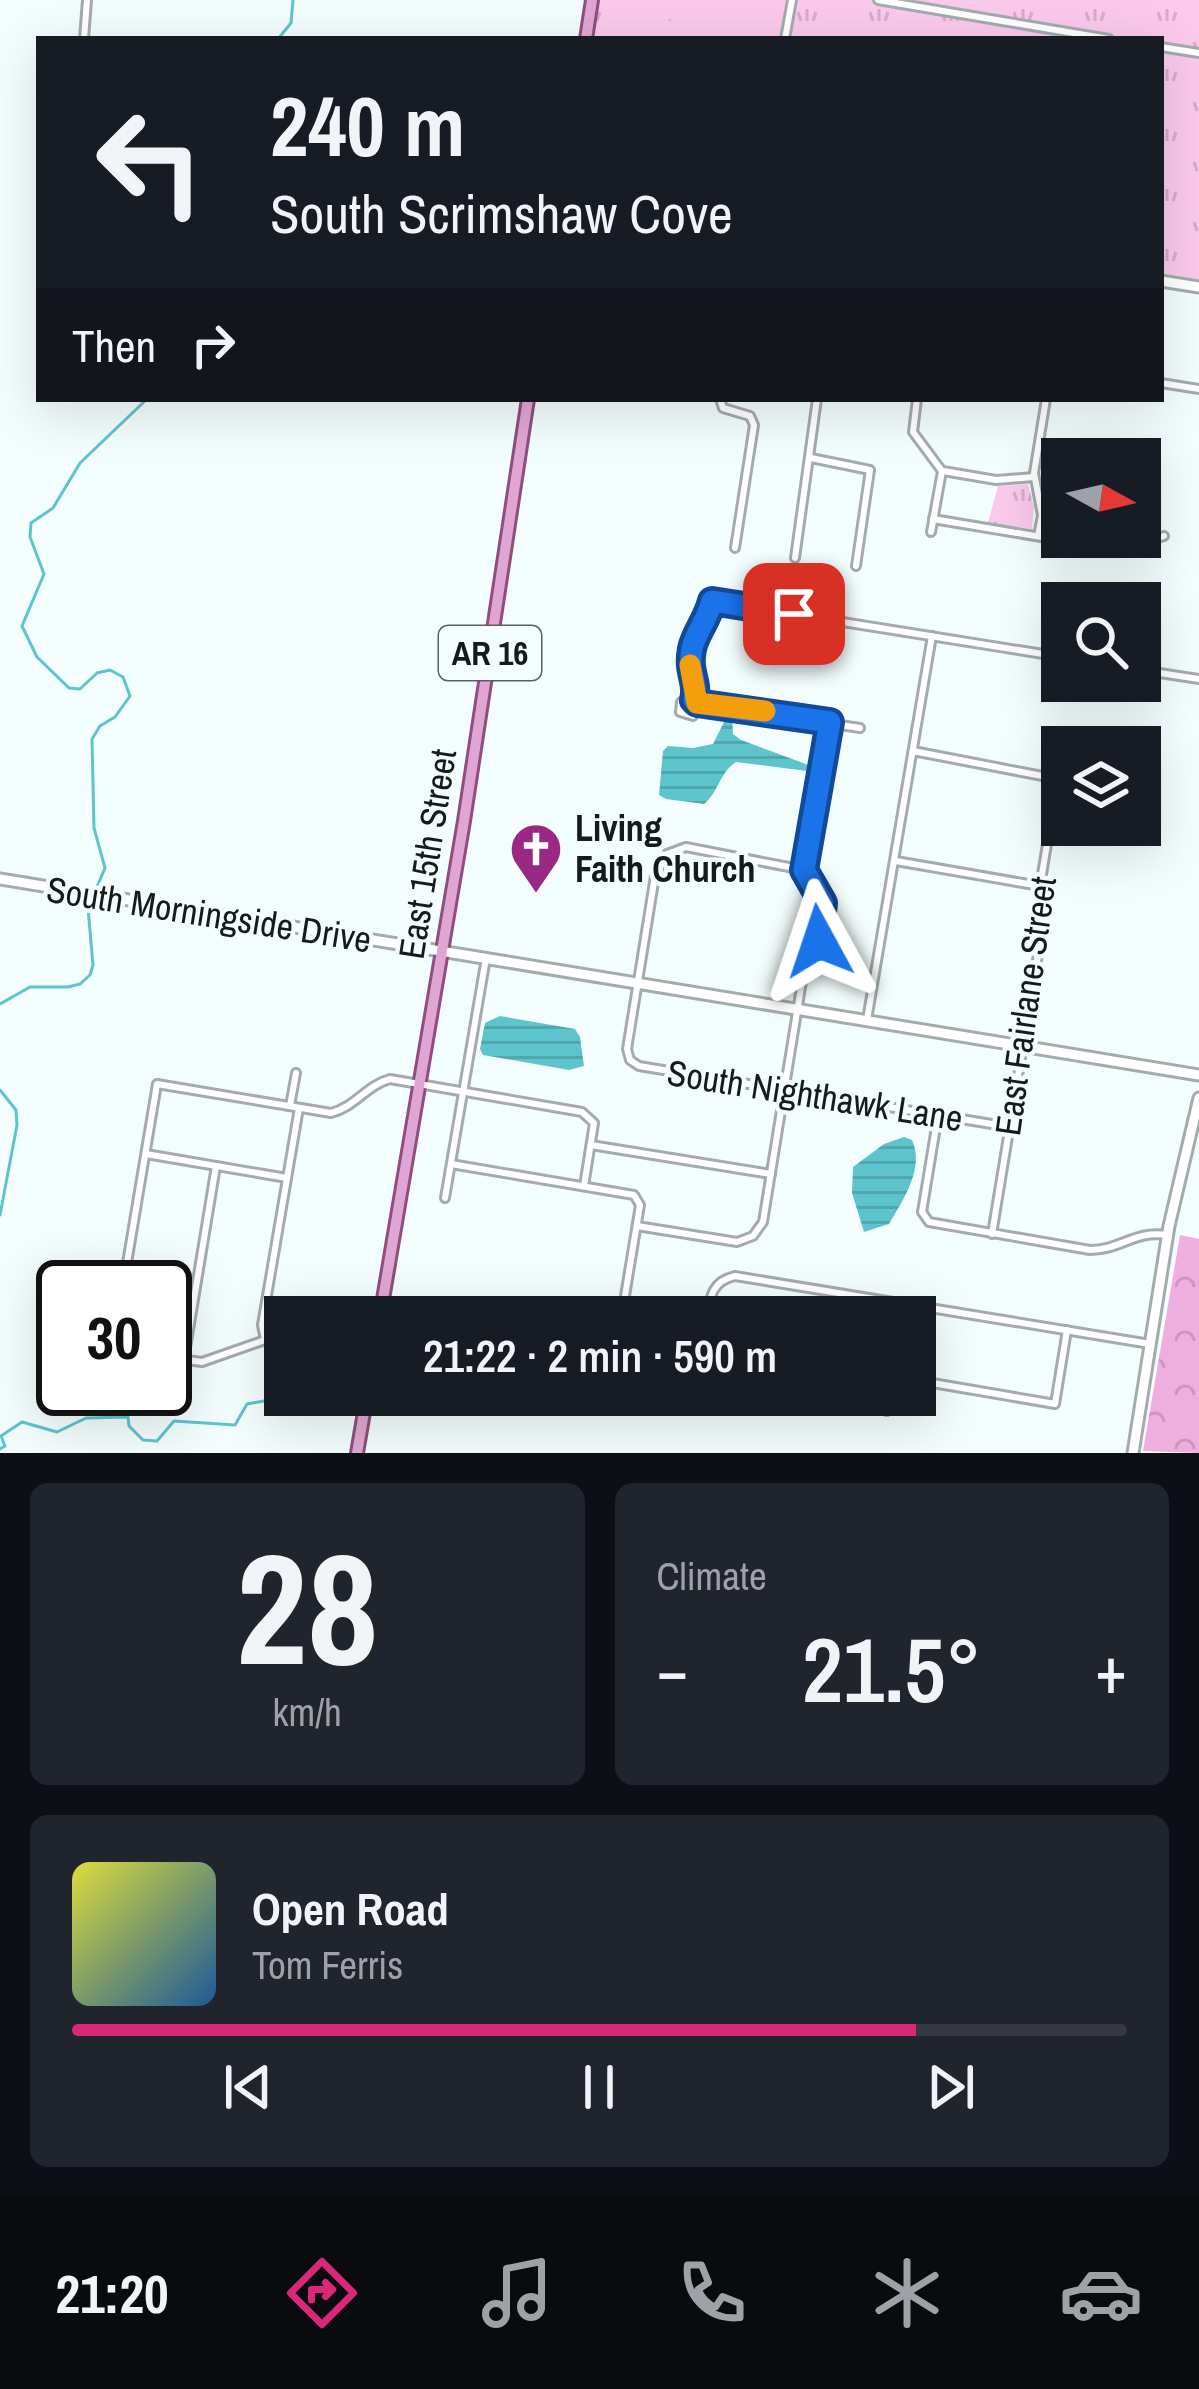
<!DOCTYPE html>
<meta charset="utf-8">
<style>
:root{--surface:#171b24;--page:#20242c;--text:#f1f3f6;--muted:#9ea1a6;--line:#363941;--accent:#db2777}
body{margin:0;font-family:"Archivo Narrow",sans-serif;background:var(--page);color:var(--text);height:100vh;display:flex;flex-direction:column;font-size:45px;white-space:nowrap}
*{box-sizing:border-box;margin:0}
p{font-size:39px;color:var(--muted)}
.icon{flex:none;width:66px;height:66px;fill:none;stroke:currentColor;stroke-width:2;stroke-linecap:round;stroke-linejoin:round}
.map{position:relative;height:1453px;overflow:hidden}
.sheet{display:flex;flex-direction:column;gap:30px;padding:30px;background:#0d0f14;flex:1}
.sheet>*{flex:none}
.banner{position:absolute;left:36px;top:36px;width:1128px;height:366px;border-radius:0px;box-shadow:0 12px 48px #0002;background:#171b24;color:var(--text);overflow:hidden}
.needle{width:78px;rotate:98deg}
.tools{position:absolute;left:1041px;top:438px;display:grid;gap:24px}
.tools a{display:grid;place-items:center;width:120px;height:120px;border-radius:0px;background:var(--surface);box-shadow:0 12px 48px #0002;font-size:60px}
.speed{position:absolute;left:36px;top:1260px;display:flex;gap:24px;font-size:60px;font-weight:700;text-align:center}
.speed>*{display:grid;place-content:center;width:156px;height:156px;border-radius:50%;background:var(--surface);box-shadow:0 12px 48px #0002;line-height:1}
.speed .limit{border:6px solid #111;border-radius:18px;background:#fff;color:#111}
.pin{position:absolute;display:grid;place-items:center;width:102px;height:102px;color:#fff;margin:-51px;border-radius:24px;box-shadow:0 6px 18px #0006}
.me{position:absolute;width:132px;margin:-66px;rotate:355deg;stroke-linejoin:round;filter:drop-shadow(0 0 9px #0008)}
.turn{display:flex;align-items:center;gap:42px;height:252px;padding:0 36px;font-size:54px}
.turn .icon{width:156px;height:156px;stroke-width:2.5}
.turn b{display:block;font-size:84px;line-height:102px}
.then{display:flex;align-items:center;height:114px;padding:0 36px;background:#0003;gap:24px;font-size:45px}
.big{font-size:90px;font-weight:600;line-height:1.1}
.sheet .widget{flex:1;display:flex;flex-direction:column;justify-content:center;gap:18px;min-width:0;padding:0 42px;border-radius:18px;background:var(--page)}
.sheet .dial{align-items:center;gap:0}
.dial b{font-size:156px;line-height:1}
.song{display:flex;align-items:center;gap:36px}
.cover{width:144px;height:144px;border-radius:18px;background:linear-gradient(135deg,hsl(60 70% 55%),hsl(210 70% 35%))}
.played{height:12px;border-radius:6px;background:linear-gradient(90deg,var(--accent) 80%,var(--line) 80%)}
.keys{display:flex;justify-content:space-around;direction:ltr}
.heat{display:flex;justify-content:space-between;align-items:center;font-size:66px;direction:ltr}
.sheet .tiles{flex:1;display:grid;gap:30px;grid-template-columns:1fr 1fr}
.widget:last-child{grid-column:span 2}
.trip{position:absolute;left:264px;top:1296px;width:672px;height:120px;border-radius:0px;background:var(--surface);box-shadow:0 12px 48px #0002;font-weight:600;line-height:120px;text-align:center}
.tab-bar{display:flex;height:192px;justify-content:space-around;align-items:center;background:#090b0e;color:var(--muted)}
.tab-bar .icon{width:84px;height:84px}
.tab-bar .current{color:var(--accent)}
.tab-bar b{font-size:54px;color:var(--text)}
.map>svg:first-child{display:block}
.forest{fill:url(#forest-crowns)}
.park{fill:url(#park-tufts)}
.garden{fill:#fac9ec}
.water{fill:url(#water-rules)}
.lines{fill:none;stroke-linecap:round;stroke-linejoin:round}
.stream{stroke:#5dc4cd;stroke-width:3}
.street-casing{stroke:#a3abac;stroke-width:12}
.secondary-casing{stroke:#a3abac;stroke-width:15}
.primary-casing{stroke:#8c4f7f;stroke-width:16}
.street{stroke:#fff;stroke-width:6}
.secondary{stroke:#fff;stroke-width:9}
.primary{stroke:#e0a6d3;stroke-width:10}
.route-casing{stroke:#114b97;stroke-width:30}
.route{stroke:#1a73e8;stroke-width:21}
.slow{stroke:#f59e0b;stroke-width:21}
.labels{text-anchor:middle;stroke-width:9;stroke-linejoin:round;paint-order:stroke}
.shield{fill:#f4fdfd;stroke:#595e5e;stroke-width:3}
.shield-label{font-size:33px;font-weight:bold;fill:#161a1a}
.poi-label{font-size:36px;font-weight:bold;fill:#161a1a;stroke:#f4fdfd;text-anchor:start}
.street-label{font-size:36px;fill:#161a1a;stroke:#f4fdfd}
</style>
<div class="map">
<svg width="1199" height="1453" viewBox="0 0 1199 1453">
<defs>
<pattern id="forest-crowns" width="20" height="18" patternUnits="userSpaceOnUse" patternTransform="scale(3)"><rect width="20" height="18" fill="#efafde"/><path d="M2 6a3 3 0 1 1 6 0M12 15a3 3 0 1 1 6 0" fill="none" stroke="#cc96be"/></pattern>
<pattern id="park-tufts" width="24" height="20" patternUnits="userSpaceOnUse" patternTransform="scale(3)"><rect width="24" height="20" fill="#fac9ec"/><path d="M3 7l-1-3M5 7V3M7 7l1-3M15 17l-1-3M17 17v-4M19 17l1-3" fill="none" stroke="#d6acca"/></pattern>
<pattern id="water-rules" width="6" height="5" patternUnits="userSpaceOnUse" patternTransform="scale(3)"><rect width="6" height="5" fill="#5dc4cd"/><path d="M0 2.5h6" fill="none" stroke="#50a8af"/></pattern>
</defs>
<rect width="100%" height="100%" fill="#f4fdfd"/>
<path class="forest" d="M1180,1235l19,4v214l-56,-2z"/>
<g class="park">
<path d="M592,0h607v287l-38,-6v-242h-575z"/>
<path d="M1028,484l6,23 -2,22 -44,-6 10,-37z"/>
</g>
<g class="garden">
<path d="M628,0h49l2,14 -41,25z"/>
<path d="M724,0h37l5,26 -8,13h-35l-15,-20 1,-8z"/>
</g>
<g class="water">
<path d="M732,715l1,19 8,6 70,26 4,6 -79,-10c-17,11 -17,30 -32,42l-38,-5 -7,-4 4,-44 5,-5 25,2 20,-4 11,-22z"/>
<path d="M500,1016l75,13 5,8 4,29 -15,4 -86,-15 -3,-6 5,-26z"/>
<path d="M904,1137l8,3c13,28 -9,60 -23,84l-25,8 -12,-39 1,-26 31,-23z"/>
</g>
<g class="lines">
<g class="stream">
<path d="M278,39l13,-16 2,-23"/>
<path d="M0,1004l30,-17h38l12,-3 10,-9 3,-10 -5,-57 17,-40 -11,-40 -2,-89 8,-13 15,-9 15,-21 -7,-19 -13,-7 -13,3 -17,16 -11,-1 -32,-31 -15,-31 22,-52 -14,-37 1,-14 22,-15 27,-45 67,-64"/>
<path d="M0,1090l16,20 1,15 -17,90"/>
<path d="M0,1449l5,-3 -4,-10 21,-14 35,10 29,-14 42,-1 1,9 14,14 14,1 17,-20 61,4 12,-21 28,-5 10,-9"/>
</g>
<g class="street-casing">
<g id="street">
<path d="M878,0l231,39"/>
<path d="M84,39l3,-39"/>
<path d="M785,39l7,-39"/>
<path d="M1161,47l38,6"/>
<path d="M1161,383l38,6"/>
<path d="M720,399l3,9 27,8 4,9 -19,123"/>
<path d="M917,399l-4,33 29,39 -11,61"/>
<path d="M811,458l59,12 -14,96"/>
<path d="M943,471l53,9 38,-3"/>
<path d="M933,519l186,31 45,-14"/>
<path d="M1038,536l4,-21 -8,-42 12,-74"/>
<path d="M795,558l22,-159"/>
<path d="M1140,670l59,9"/>
<path d="M694,700c5,-19 -7,-28 -2,-51 3,-16 15,-28 19,-48l351,56"/>
<path d="M697,703l-4,13 -13,-4 1,-10 7,-4 9,5 163,25"/>
<path d="M913,751l145,28 -18,107 3,38 -51,310"/>
<path d="M896,861l144,25"/>
<path d="M804,870l-118,-23 -19,7 -12,22 -28,173 3,11 9,6 371,61"/>
<path d="M867,1020l65,-384"/>
<path d="M290,1106l6,-33"/>
<path d="M938,1115l-16,97 7,10 161,28c31,0 44,-20 77,-15"/>
<path d="M591,1145l180,29"/>
<path d="M146,1154l141,24"/>
<path d="M451,1164l183,31 6,10 -15,91 3,21"/>
<path d="M445,1198l41,-240"/>
<path d="M637,1226l100,16 16,-6 10,-14 39,-241c21,-44 32,-69 2,-111l26,-148"/>
<path d="M123,1287l34,-203 174,29c24,-6 36,-28 59,-34l192,33 12,11 -10,63"/>
<path d="M707,1317c3,-20 5,-36 28,-41l415,68"/>
<path d="M902,1317l3,-13"/>
<path d="M265,1340l-3,-15 37,-217"/>
<path d="M165,1357l37,5 83,-29"/>
<path d="M184,1360l32,-194"/>
<path d="M915,1380l140,24 12,-74"/>
<path d="M887,1411l3,-16"/>
</g>
</g>
<g class="secondary-casing">
<g id="secondary">
<path d="M1161,281l38,6"/>
<path d="M0,879l1199,196"/>
<path d="M1133,1453l36,-227 30,-128"/>
</g>
</g>
<g class="primary-casing">
<g id="primary">
<path d="M586,39l6,-39"/>
<path d="M380,1317l84,-496 64,-422"/>
<path d="M357,1453l10,-58"/>
</g>
</g>
<use href="#street" class="street"/>
<use href="#secondary" class="secondary"/>
<use href="#primary" class="primary"/>
</g>
<g class="lines">
<g class="route-casing">
<path id="route" d="M794,614l-82,-13c-5,20 -17,32 -20,48 -5,25 7,32 2,51l3,3 133,19 -26,148 19,33 -4,38"/>
</g>
<use href="#route" class="route"/>
<path class="slow" d="M690,665l7,38 68,8"/>
</g>
<defs>
<g id="church-pin" transform="scale(2.7)"><path d="M0 17L-7.5 6A9.5 9.5 0 1 1 7.5 6Z" fill="#9a2885" stroke="#f4fdfd"/><path d="M-1.2-6h2.4v3.5h3.3v2.4h-3.3V6h-2.4V-.1h-3.3v-2.4h3.3Z" fill="#fff"/></g>
</defs>
<g fill-rule="evenodd">
<use href="#church-pin" x="536" y="849"/>
</g>
<g class="labels">
<rect class="shield" x="439" y="626" width="102" height="54" rx="9"/>
<g class="shield-label">
<text x="490" y="665">AR 16</text>
</g>
<g class="poi-label">
<text x="575" y="841">Living<tspan x="575" dy="41">Faith Church</tspan></text>
</g>
<g class="street-label">
<text transform="translate(427 854) rotate(-81)" y="13">East 15th Street</text>
<text transform="translate(209 914) rotate(9)" y="13">South Morningside Drive</text>
<text transform="translate(1025 1006) rotate(-82)" y="13">East Fairlane Street</text>
<text transform="translate(815 1095) rotate(9)" y="13">South Nighthawk Lane</text>
</g>
</g>
</svg>
<div class="tools">
<a><svg class="needle" viewBox="-14 -14 28 28"><path d="M0-13l5 13h-10z" fill="#e53935"/><path d="M0 13l5-13h-10z" fill="#9ea1a6"/></svg></a>
<a><svg class="icon" aria-label="search" viewBox="0 0 24 24"><circle cx="10" cy="10" r="6"/><path d="M15 15l6 6"/></svg></a>
<a><svg class="icon" aria-label="layers" viewBox="0 0 24 24"><path d="M12 4l9 5-9 5-9-5zM3 14l9 5 9-5"/></svg></a>
</div>
<div class="speed"><div class="limit">30</div></div>
<div class="pin" style="left:794px;top:614px;background:#d93025"><svg class="icon" aria-label="arrive" viewBox="0 0 24 24"><path d="M6 21V4h12l-3 4 3 4H6"/></svg></div>
<svg class="me" style="left:819px;top:941px" viewBox="-20 -20 40 40"><path d="M0-17L14 15 0 8-14 15z" fill="#1a73e8" stroke="#fff" stroke-width="4"/></svg>
<div class="trip">21:22 · 2 min · 590 m</div>
<div class="banner">
<div class="turn"><svg class="icon" aria-label="left" viewBox="0 0 24 24"><path d="M17 20v-9H6M10 6l-5 5 5 5"/></svg><div><b>240 m</b>South Scrimshaw Cove</div></div>
<div class="then">Then<svg class="icon" aria-label="right" viewBox="0 0 24 24"><path d="M7 20v-9h11M14 6l5 5-5 5"/></svg></div>
</div>
</div>
<section class="sheet">
<div class="tiles">
<div class="widget dial"><b>28</b><p>km/h</p></div>
<div class="widget"><p>Climate</p>
<div class="heat"><a>−</a><b class="big">21.5°</b><a>+</a></div>
</div>
<div class="widget">
<div class="song"><i class="cover"></i><div><b>Open Road</b><p>Tom Ferris</p></div></div>
<div class="played"></div>
<div class="keys"><svg class="icon" aria-label="previous" viewBox="0 0 24 24"><path d="M18 5L8 12l10 7zM5 5v14"/></svg><svg class="icon" aria-label="pause" viewBox="0 0 24 24"><path d="M8 5v14M16 5v14"/></svg><svg class="icon" aria-label="next" viewBox="0 0 24 24"><path d="M6 5l10 7-10 7zM19 5v14"/></svg></div>
</div>
</div>
</section>
<nav class="tab-bar">
<b>21:20</b>
<svg class="icon current" aria-label="directions" viewBox="0 0 24 24"><path d="M12 3l9 9-9 9-9-9zM9 14v-3h6M13 9l2 2-2 2"/></svg>
<svg class="icon" aria-label="music" viewBox="0 0 24 24"><path d="M9 18V5l10-2v13"/><circle cx="6" cy="18" r="3"/><circle cx="16" cy="16" r="3"/></svg>
<svg class="icon" aria-label="phone" viewBox="0 0 24 24"><path d="M5 4h4l2 5-3 2q2 4 5 5l2-3 5 2v4C11 20 4 13 5 4z"/></svg>
<svg class="icon" aria-label="climate" viewBox="0 0 24 24"><path d="M12 3v18M4 7l16 10M4 17L20 7"/></svg>
<svg class="icon" aria-label="car" viewBox="0 0 24 24"><path d="M5 17H2v-5l4-1 3-4h7l3 4 3 1v5h-3M9 17h6M6 11h13"/><circle cx="7" cy="17" r="2"/><circle cx="17" cy="17" r="2"/></svg>
</nav>
